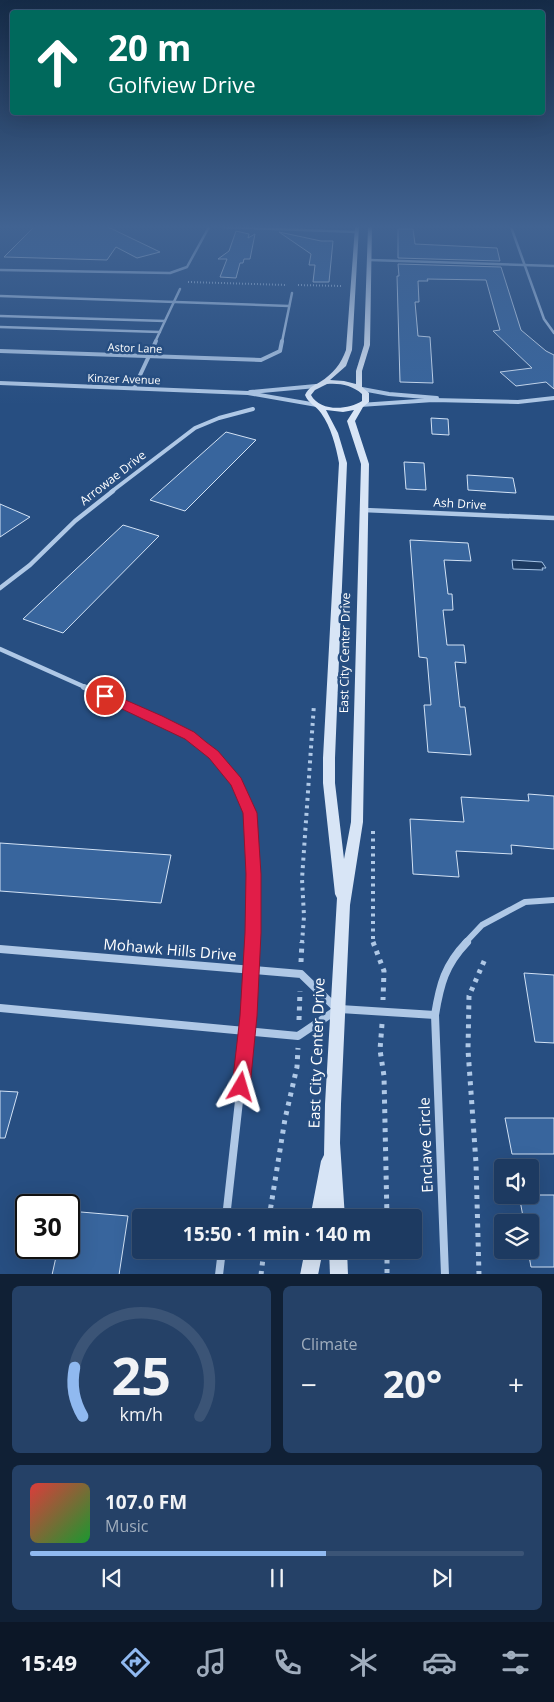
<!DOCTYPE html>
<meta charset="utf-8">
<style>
:root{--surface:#1d3a61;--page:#254167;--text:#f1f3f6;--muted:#a0adbd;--line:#3b5476;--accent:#90b9f0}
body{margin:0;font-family:"Open Sans",sans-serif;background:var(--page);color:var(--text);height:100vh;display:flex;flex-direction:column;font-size:19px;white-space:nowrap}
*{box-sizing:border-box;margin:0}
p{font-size:16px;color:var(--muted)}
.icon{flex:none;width:28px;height:28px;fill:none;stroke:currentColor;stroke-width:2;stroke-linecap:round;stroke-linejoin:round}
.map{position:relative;height:1274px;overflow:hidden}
.details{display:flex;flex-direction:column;gap:12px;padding:12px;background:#102035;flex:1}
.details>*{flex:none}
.top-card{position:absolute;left:10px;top:10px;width:535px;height:105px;border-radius:5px;box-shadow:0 5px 20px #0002,0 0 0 1px var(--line);background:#00695c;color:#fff;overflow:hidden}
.buttons{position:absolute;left:494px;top:1159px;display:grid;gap:10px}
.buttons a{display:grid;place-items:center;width:45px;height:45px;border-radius:5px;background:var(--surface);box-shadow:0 5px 20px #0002,0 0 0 1px var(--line);font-size:25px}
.speed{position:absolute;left:15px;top:1194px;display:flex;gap:10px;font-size:25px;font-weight:700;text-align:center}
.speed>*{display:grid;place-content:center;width:65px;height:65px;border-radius:50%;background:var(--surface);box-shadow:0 5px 20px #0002,0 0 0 1px var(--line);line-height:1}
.speed .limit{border:2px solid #111;border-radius:8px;background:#fff;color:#111}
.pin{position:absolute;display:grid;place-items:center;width:42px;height:42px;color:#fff;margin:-21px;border:2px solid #fff;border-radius:50%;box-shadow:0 1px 5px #0007}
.me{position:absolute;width:55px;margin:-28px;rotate:7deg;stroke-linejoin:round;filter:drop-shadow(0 0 4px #0008)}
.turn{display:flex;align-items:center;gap:18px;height:105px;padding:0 15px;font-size:22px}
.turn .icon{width:65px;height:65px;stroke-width:2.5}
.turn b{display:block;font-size:35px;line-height:42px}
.big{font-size:38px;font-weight:700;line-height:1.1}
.details .widget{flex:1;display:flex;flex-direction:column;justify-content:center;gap:8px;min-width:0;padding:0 18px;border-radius:8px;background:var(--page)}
.details .dial{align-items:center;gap:0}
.dial svg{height:130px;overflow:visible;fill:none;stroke:var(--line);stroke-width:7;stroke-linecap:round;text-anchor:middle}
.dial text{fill:var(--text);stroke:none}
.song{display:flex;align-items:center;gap:15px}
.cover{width:60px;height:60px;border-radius:8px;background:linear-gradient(135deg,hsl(0 70% 55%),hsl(130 70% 35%))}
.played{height:5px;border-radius:2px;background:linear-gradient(90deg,var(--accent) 60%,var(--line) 60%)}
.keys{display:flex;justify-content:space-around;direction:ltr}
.heat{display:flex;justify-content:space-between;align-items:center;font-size:28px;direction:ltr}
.details .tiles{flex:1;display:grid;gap:12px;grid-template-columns:1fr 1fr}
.widget:last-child{grid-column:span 2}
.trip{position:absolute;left:132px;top:1209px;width:290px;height:50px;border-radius:5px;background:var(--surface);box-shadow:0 5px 20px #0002,0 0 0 1px var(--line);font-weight:700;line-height:50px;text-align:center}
.menu{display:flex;height:80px;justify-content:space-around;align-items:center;background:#0c1727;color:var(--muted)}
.menu .icon{width:35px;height:35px}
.menu .selected{color:var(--accent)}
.menu b{font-size:22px;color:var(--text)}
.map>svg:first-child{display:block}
.water{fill:#1c3a61;stroke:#a4c3e6}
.building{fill:#38659d;stroke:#d2e2f5}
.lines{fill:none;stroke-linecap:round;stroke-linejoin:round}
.path-far2{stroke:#afc8e6;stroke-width:2;stroke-dasharray:1 2;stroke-linecap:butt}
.path-far1{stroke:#afc8e6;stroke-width:4;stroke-dasharray:3 4.5;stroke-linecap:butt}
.path{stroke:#afc8e6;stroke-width:5;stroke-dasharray:4 5.5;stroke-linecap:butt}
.street-far4{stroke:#afc8e6;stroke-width:2.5}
.street-far3{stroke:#afc8e6;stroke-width:4}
.street-far2{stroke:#afc8e6;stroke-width:4.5}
.street-far1{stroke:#afc8e6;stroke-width:6}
.street{stroke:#afc8e6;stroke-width:8}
.secondary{fill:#d8e5f6;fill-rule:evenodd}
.route{fill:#e11d48;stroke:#92132f}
.labels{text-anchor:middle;stroke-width:5;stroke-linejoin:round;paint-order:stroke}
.far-street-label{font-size:11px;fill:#fff;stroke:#274e81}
.street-label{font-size:12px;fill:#fff;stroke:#274e81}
.near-street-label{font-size:15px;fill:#fff;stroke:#274e81}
</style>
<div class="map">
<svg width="554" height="1275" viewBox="0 0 554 1275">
<rect width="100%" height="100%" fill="#274e81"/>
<path class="water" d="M512,560l30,2 4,6h-4l1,2 -30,-1z"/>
<g class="building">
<path d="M34,227h74l52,25 -23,6 -21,-11 -9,13 -103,-3z"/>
<path d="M398,229h15l2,15 82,4 3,13 -102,-3z"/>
<path d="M236,231l13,3 -1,4 7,-4 -5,25h-6l-1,4h-3l-4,15 -16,-1 7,-18h-9l11,-8z"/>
<path d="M279,232l42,9h12l-4,41h-16l2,-17h-6l2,-11z"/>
<path d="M398,264l103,3 20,63 25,21 8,4v34l-8,-7 -30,4 -16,-14 32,-4 -39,-37 7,-1 -14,-50 -59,-1 1,2h-10l1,21h-4l3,34 12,1 3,46 -33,-1 -3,-106h2z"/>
<path d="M431,418l17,1 1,16 -17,-1z"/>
<path d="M226,432l30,8 -71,71 -35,-11z"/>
<path d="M404,462l20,1 2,27 -20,-1z"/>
<path d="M467,475l46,3 3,15 -48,-3z"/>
<path d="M0,504l30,13 -30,20z"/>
<path d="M123,525l36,11 -96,97 -40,-14z"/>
<path d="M410,540l58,3 3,18 -27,-1 4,34h4l1,16h-10l4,35h17l2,18 -11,-1 5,45h5l6,48 -43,-3 -4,-47h7l-4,-47 -8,-1z"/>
<path d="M528,794l26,2v53l-43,-4 1,9 -56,-3 3,26 -46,-3 -3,-55 54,3 -3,-25 68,4z"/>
<path d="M0,843l171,12 -10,48 -161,-12z"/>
<path d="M524,973l30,2v68l-19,-1z"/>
<path d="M0,1091l18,1 -13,46h-5z"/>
<path d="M505,1118h49v36h-42z"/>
<path d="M519,1195h35v72h-23l-3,-17h2v-28h-6z"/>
<path d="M69,1211l59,5 -9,59h-67l6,-27h11z"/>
</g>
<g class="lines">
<g class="path-far2">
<path d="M188,282l99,3"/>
<path d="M298,285l44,1"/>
</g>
<g class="path-far1">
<path d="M373,831v112"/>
<path d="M302,943l2,-27 -2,-37 12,-175"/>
</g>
<g class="path">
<path d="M373,942l11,29 -1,29"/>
<path d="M301,962l1,-20"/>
<path d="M299,1020l1,-29"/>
<path d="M382,1024l-2,26 4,26 3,142"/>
<path d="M269,1218l16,-99 12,-52 1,-19"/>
<path d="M387,1250v25"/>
<path d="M261,1275l3,-25"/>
<path d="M479,1275l-3,-112 -8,-113 1,-54 16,-37"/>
</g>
<g class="street-far4">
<path d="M224,227l133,5"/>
<path d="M511,227l33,92 10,14"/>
<path d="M370,260l184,6"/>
<path d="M0,270l170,3 17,-6 22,-40"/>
<path d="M0,296l289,10"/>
<path d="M0,316l165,5"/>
<path d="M0,327l160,5"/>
<path d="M155,342l25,-53"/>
<path d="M282,342l10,-49"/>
</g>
<g class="street-far3">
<path d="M0,351l261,9 19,-9 2,-10"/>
<path d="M0,383l248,10 69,12"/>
<path d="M134,388l22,-47"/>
<path d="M362,389l27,5 48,4"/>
<path d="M250,392l66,-6"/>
<path d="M360,405l73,-5 85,2 36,-4"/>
<path d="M111,492l84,-64 24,-10 34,-9"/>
</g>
<g class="street-far2">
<path d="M364,510l190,8"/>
<path d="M0,588l30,-23 45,-44 38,-30"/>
<path d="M0,649l87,39"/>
</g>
<g class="street-far1">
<path d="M84,687c58,25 152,57 166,127 2,8 1,18 2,26 2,35 1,68 0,103"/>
<path d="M465,943l17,-18 43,-23 29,-2"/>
</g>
<g class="street">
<path d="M0,949l301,25 34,33"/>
<path d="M0,1008l298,28 37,-25"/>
<path d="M340,1009l95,6"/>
<path d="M226,1218l24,-216 2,-60"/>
<path d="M219,1275l3,-25"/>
<path d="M445,1275l-10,-260c5,-31 10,-50 32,-73"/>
</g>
<g class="secondary">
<path d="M355,227h4l-7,123 -6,16 -16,14 14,1 12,3v-13l8,-26 4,-118h4l-2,118 -8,26v16l7,6v9l-6,5 -8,14 14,43 -6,358 -13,83 -9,199 -1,39 5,75h-35l11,-57 3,-6 1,-51 12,-206 -2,-4 -12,-111v-25l16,-295c-3,-17 -8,-36 -18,-50 -5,-7 -13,-10 -16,-18 4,-8 8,-9 15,-13 13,-8 21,-18 26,-32zM327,384c13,-1 25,1 35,10v7c-14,9 -42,11 -51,-6l4,-5zM326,410l17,2 11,-2 -7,11 14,43 -10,358 -7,37 -9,-76v-25l12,-295 -9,-30z"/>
<path d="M305,1250h18l-5,25h-18z"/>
<path d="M329,1250h18l1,25h-18z"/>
</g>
</g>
<linearGradient id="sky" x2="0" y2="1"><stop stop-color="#152b47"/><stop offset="0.56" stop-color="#416392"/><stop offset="1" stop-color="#416392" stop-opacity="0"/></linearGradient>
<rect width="554" height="405" fill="url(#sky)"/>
<path class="route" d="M105,691l57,25 32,16 12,10 12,9 23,27 16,35 4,61v59l-4,83 -7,71 -2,6 -7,3 -6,-3 -3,-6 8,-71 5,-83 1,-59 -3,-61 -12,-28 -22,-27 -24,-19 -84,-40 -2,-3 2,-3z"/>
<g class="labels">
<g class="far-street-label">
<text transform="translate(135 348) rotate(2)" y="4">Astor Lane</text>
<text transform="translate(124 379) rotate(2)" y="4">Kinzer Avenue</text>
</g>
<g class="street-label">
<text transform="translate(113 478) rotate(-38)" y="4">Arrowae Drive</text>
<text transform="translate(460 504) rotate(3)" y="4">Ash Drive</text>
<text transform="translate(345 653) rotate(-89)" y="4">East City Center Drive</text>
</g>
<g class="near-street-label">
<text transform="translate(170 950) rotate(5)" y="5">Mohawk Hills Drive</text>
<text transform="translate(317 1053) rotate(-88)" y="5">East City Center Drive</text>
<text transform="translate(426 1145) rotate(-92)" y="5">Enclave Circle</text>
</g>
</g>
</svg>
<div class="buttons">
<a><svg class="icon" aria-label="sound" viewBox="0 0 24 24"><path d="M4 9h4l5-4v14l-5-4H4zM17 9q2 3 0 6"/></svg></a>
<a><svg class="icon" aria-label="layers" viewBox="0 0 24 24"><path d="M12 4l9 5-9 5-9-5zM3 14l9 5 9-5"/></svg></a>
</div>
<div class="speed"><div class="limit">30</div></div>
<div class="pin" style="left:105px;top:696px;background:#d93025"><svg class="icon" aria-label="arrive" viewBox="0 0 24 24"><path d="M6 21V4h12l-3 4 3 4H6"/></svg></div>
<svg class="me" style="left:241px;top:1087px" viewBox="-20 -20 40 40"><path d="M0-17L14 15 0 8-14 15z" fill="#e11d48" stroke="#fff" stroke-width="4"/></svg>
<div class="trip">15:50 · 1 min · 140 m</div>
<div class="top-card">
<div class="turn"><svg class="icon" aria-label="ahead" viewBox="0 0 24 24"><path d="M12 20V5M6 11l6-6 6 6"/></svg><div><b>20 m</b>Golfview Drive</div></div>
</div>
</div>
<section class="details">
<div class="tiles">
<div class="widget dial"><svg viewBox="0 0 100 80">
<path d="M14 69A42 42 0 1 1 86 69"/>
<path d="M14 69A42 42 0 0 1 9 39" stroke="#90b9f0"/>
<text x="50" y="56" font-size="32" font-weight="700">25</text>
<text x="50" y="72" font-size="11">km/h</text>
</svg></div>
<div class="widget"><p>Climate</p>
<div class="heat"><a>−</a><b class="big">20°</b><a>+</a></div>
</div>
<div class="widget">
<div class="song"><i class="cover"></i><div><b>107.0 FM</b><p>Music</p></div></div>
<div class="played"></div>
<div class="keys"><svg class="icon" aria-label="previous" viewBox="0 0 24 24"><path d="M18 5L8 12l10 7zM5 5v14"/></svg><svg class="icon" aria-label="pause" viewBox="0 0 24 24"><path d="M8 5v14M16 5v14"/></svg><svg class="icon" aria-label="next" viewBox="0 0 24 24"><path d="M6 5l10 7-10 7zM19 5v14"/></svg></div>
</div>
</div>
</section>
<nav class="menu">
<b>15:49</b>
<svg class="icon selected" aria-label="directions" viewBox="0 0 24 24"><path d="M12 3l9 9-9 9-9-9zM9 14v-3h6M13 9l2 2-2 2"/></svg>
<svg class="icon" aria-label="music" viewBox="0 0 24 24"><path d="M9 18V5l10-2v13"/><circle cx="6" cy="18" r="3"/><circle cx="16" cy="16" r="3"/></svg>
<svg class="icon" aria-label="phone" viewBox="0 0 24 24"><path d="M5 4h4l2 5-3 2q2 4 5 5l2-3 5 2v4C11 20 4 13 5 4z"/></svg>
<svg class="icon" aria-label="climate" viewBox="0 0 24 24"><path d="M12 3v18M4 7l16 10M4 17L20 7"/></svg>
<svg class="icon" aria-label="car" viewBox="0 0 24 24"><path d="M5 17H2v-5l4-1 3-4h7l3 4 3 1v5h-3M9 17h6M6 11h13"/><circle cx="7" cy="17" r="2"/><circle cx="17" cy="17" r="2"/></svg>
<svg class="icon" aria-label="filters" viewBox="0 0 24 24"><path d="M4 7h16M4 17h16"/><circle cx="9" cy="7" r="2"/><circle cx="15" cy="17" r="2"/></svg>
</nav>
